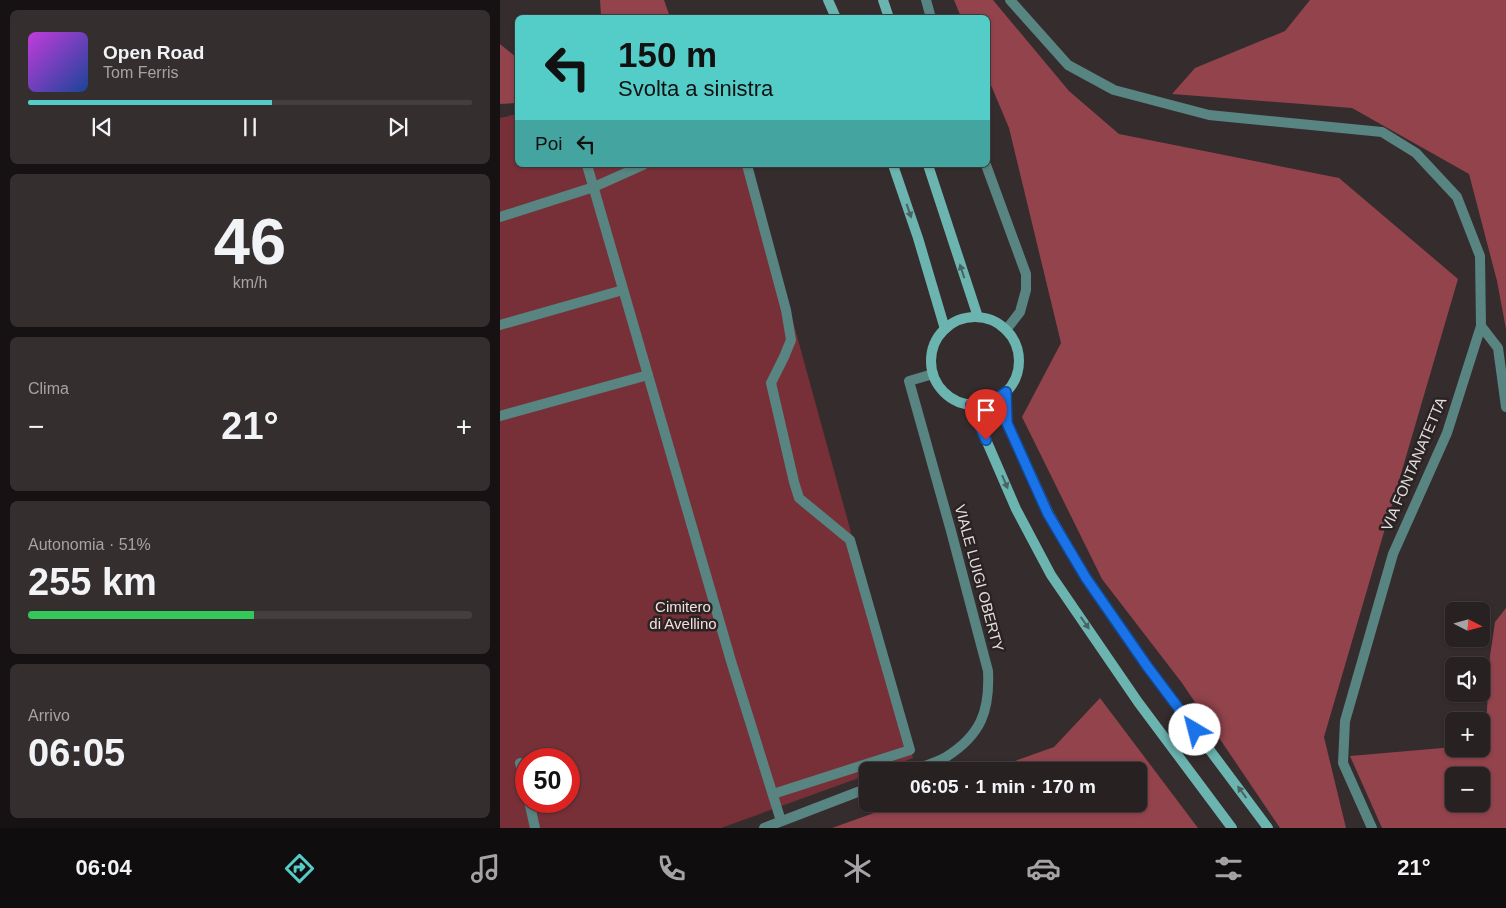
<!DOCTYPE html>
<html lang="it">
<meta charset="utf-8">
<style>
:root{--surface:#282122;--page:#342e2f;--text:#f1f3f6;--muted:#a5a3a5;--line:#443e40;--accent:#54cdc8}
body{margin:0;font-family:Helvetica,sans-serif;background:var(--page);color:var(--text);height:100vh;display:flex;flex-direction:column;font-size:19px;white-space:nowrap}
*{box-sizing:border-box;margin:0}
p{font-size:16px;color:var(--muted)}
.icon{flex:none;width:28px;height:28px;fill:none;stroke:currentColor;stroke-width:2;stroke-linecap:round;stroke-linejoin:round}
.map{position:relative;flex:1;overflow:hidden}
.side{display:flex;flex-direction:column;gap:10px;padding:10px;background:#161213;width:500px}
.side>*{flex:none}
.top-card{position:absolute;left:15px;top:15px;width:475px;height:152px;border-radius:8px;box-shadow:0 1px 4px #0004,0 0 0 1px var(--line);background:#54cdc8;color:#111;overflow:hidden}
.needle{width:32px;rotate:96deg}
.controls{position:absolute;left:945px;top:602px;display:grid;gap:10px}
.controls a{display:grid;place-items:center;width:45px;height:45px;border-radius:8px;background:var(--surface);box-shadow:0 1px 4px #0004,0 0 0 1px var(--line);font-size:25px}
.speed{position:absolute;left:15px;top:748px;display:flex;gap:10px;font-size:25px;font-weight:700;text-align:center}
.speed>*{display:grid;place-content:center;width:65px;height:65px;border-radius:50%;background:var(--surface);box-shadow:0 1px 4px #0004,0 0 0 1px var(--line);line-height:1}
.speed .limit{border:8px solid #d22;background:#fff;color:#111}
.pin{position:absolute;display:grid;place-items:center;width:42px;height:42px;color:#fff;margin:-51px -21px;border-radius:50% 50% 50% 0;rotate:-45deg;box-shadow:0 0 5px #0007}
.pin .icon{rotate:45deg}
.me{position:absolute;width:55px;margin:-28px;rotate:323deg;stroke-linejoin:round;filter:drop-shadow(0 0 4px #0008)}
.turn{display:flex;align-items:center;gap:18px;height:105px;padding:0 20px;font-size:22px}
.turn .icon{width:65px;height:65px;stroke-width:2.5}
.turn b{display:block;font-size:35px;line-height:42px}
.then{display:flex;align-items:center;height:48px;padding:0 20px;background:#0003;gap:10px;font-size:19px}
.big{font-size:38px;font-weight:800;line-height:1.1}
.side .card{flex:1;display:flex;flex-direction:column;justify-content:center;gap:8px;min-width:0;padding:0 18px;border-radius:8px;background:var(--page)}
.side .dial{align-items:center;gap:0}
.dial b{font-size:65px;line-height:1}
.song{display:flex;align-items:center;gap:15px}
.cover{width:60px;height:60px;border-radius:8px;background:linear-gradient(135deg,hsl(290 70% 55%),hsl(220 70% 35%))}
.played{height:5px;border-radius:2px;background:linear-gradient(90deg,var(--accent) 55%,var(--line) 55%)}
.keys{display:flex;justify-content:space-around;direction:ltr}
.heat{display:flex;justify-content:space-between;align-items:center;font-size:28px;direction:ltr}
.charge{height:8px;border-radius:4px;background:linear-gradient(90deg,#34c759 51%,var(--line) 0)}
.trip{position:absolute;left:359px;top:762px;width:288px;height:50px;border-radius:8px;background:var(--surface);box-shadow:0 1px 4px #0004,0 0 0 1px var(--line);font-weight:800;line-height:50px;text-align:center}
.menu{display:flex;height:80px;justify-content:space-around;align-items:center;background:#100d0e;color:var(--muted)}
.menu .icon{width:35px;height:35px}
.menu .current{color:var(--accent)}
.menu b{font-size:22px;color:var(--text)}
main{display:flex;flex:1;min-height:0}
.map>svg:first-child{display:block}
.green{fill:#773038;fill-rule:evenodd}
.forest{fill:#92434b;fill-rule:evenodd}
.lines{fill:none;stroke-linecap:round;stroke-linejoin:round}
.pedestrian{stroke:#588481;stroke-width:10}
.minor{stroke:#588481;stroke-width:10}
.tertiary{stroke:#588481;stroke-width:10}
.secondary{stroke:#6cb4b0;stroke-width:10}
.oneway{fill:#486462}
.route-casing{stroke:#114b97;stroke-width:12}
.route{stroke:#1a73e8;stroke-width:9}
.labels{text-anchor:middle;stroke-width:5;stroke-linejoin:round;paint-order:stroke}
.street-label{font-size:15px;fill:#e3ddde;stroke:#2a2323}
.park-label{font-size:15px;fill:#f6dede;stroke:#2a2323}
</style>
<main>
<section class="side">
<div class="card">
<div class="song"><i class="cover"></i><div><b>Open Road</b><p>Tom Ferris</p></div></div>
<div class="played"></div>
<div class="keys"><svg class="icon" aria-label="previous" viewBox="0 0 24 24"><path d="M18 5L8 12l10 7zM5 5v14"/></svg><svg class="icon" aria-label="pause" viewBox="0 0 24 24"><path d="M8 5v14M16 5v14"/></svg><svg class="icon" aria-label="next" viewBox="0 0 24 24"><path d="M6 5l10 7-10 7zM19 5v14"/></svg></div>
</div>
<div class="card dial"><b>46</b><p>km/h</p></div>
<div class="card"><p>Clima</p>
<div class="heat"><a>−</a><b class="big">21°</b><a>+</a></div>
</div>
<div class="card"><p>Autonomia · 51%</p><b class="big">255 km</b><div class="charge"></div></div>
<div class="card"><p>Arrivo</p><b class="big">06:05</b></div>
</section>
<div class="map">
<svg width="1006" height="828" viewBox="0 0 1006 828">
<rect width="100%" height="100%" fill="#352c2d"/>
<path class="green" d="M17,114l1,51h232l163,593 -36,13h-9l-1,4 -146,53h-221v-710zM26,759h43v42h-43z"/>
<g class="forest">
<path d="M100,0h64l6,17h-72l3,-2z"/>
<path d="M454,0h39l76,91 50,43 220,44 119,101 -134,458 22,91h-66l-98,-145 -80,-104 -80,-162 39,-74 -52,-215 -21,-50v-60l-27,-1z"/>
<path d="M810,0h196v329l-9,-48 -28,-107 -117,-66 -180,-14 23,-26 90,-37z"/>
<path d="M0,44l17,14v45l-17,1z"/>
<path d="M1006,608v220h-124l-32,-72 104,-9v2h27v-4h4l5,-89 5,-34zM981,776v28h-27v-28z"/>
<path d="M600,698l98,130h-366l67,-24h239v-33h-151l67,-24z"/>
</g>
<g class="lines">
<g class="pedestrian">
<path d="M87,165l144,496 50,160"/>
<path d="M247,165l39,145 5,30 -7,17 -13,26 23,99 5,16 51,42 60,210 -137,44"/>
<path d="M0,217l94,-30 49,-22"/>
<path d="M0,325l123,-35"/>
<path d="M0,416l148,-41"/>
<path d="M20,763l6,26"/>
<path d="M29,801l6,27"/>
</g>
<g class="minor">
<path d="M510,0l58,65 46,25 95,25 173,17 34,21 41,44 23,59 1,70 -34,107 -54,121 -48,167 -2,42 29,65"/>
<path d="M981,326l17,22 8,59"/>
</g>
<g class="tertiary">
<path d="M426,0l5,18"/>
<path d="M486,165l40,109v16l-6,22 -14,18"/>
<path d="M410,771c11,-4 26,-8 36,-14 35,-22 44,-46 42,-86l-37,-140 -42,-150 24,-7"/>
<path d="M264,828l104,-40"/>
</g>
<g class="secondary">
<path d="M328,0l8,18"/>
<path d="M383,0l6,18"/>
<path d="M393,165l25,73 27,91"/>
<path d="M428,165l50,152"/>
<circle cx="475" cy="361" r="44"/>
<path d="M506,392l1,31 42,91 37,64 61,88 121,162"/>
<path d="M471,405l45,104 35,66 87,127 94,126"/>
</g>
</g>
<defs><path id="oneway-solid" d="M-6-.8H1V-3.2L6.5 0L1 3.2V.8H-6Z" transform="scale(1.25)"/></defs>
<g class="oneway">
<use href="#oneway-solid" transform="translate(409 211) rotate(71)"/>
<use href="#oneway-solid" transform="translate(462 271) rotate(-108)"/>
<use href="#oneway-solid" transform="translate(505 482) rotate(67)"/>
<use href="#oneway-solid" transform="translate(585 623) rotate(55)"/>
<use href="#oneway-solid" transform="translate(742 792) rotate(-126)"/>
</g>
<g class="lines">
<g class="route-casing">
<path id="route" d="M486,440l-15,-35c15,-1 23,-4 35,-13l1,31 41,91 38,64 61,88 48,64"/>
</g>
<use href="#route" class="route"/>
</g>
<g class="labels">
<g class="street-label">
<text transform="translate(914 464) rotate(-67)" y="5">VIA FONTANATETTA</text>
<text transform="translate(479 578) rotate(75)" y="5">VIALE LUIGI OBERTY</text>
</g>
<g class="park-label">
<text x="183" y="612">Cimitero<tspan x="183" dy="17">di Avellino</tspan></text>
</g>
</g>
</svg>
<div class="controls">
<a><svg class="needle" viewBox="-14 -14 28 28"><path d="M0-13l5 13h-10z" fill="#e53935"/><path d="M0 13l5-13h-10z" fill="#a5a3a5"/></svg></a>
<a><svg class="icon" aria-label="sound" viewBox="0 0 24 24"><path d="M4 9h4l5-4v14l-5-4H4zM17 9q2 3 0 6"/></svg></a>
<a>+</a>
<a>−</a>
</div>
<div class="speed"><div class="limit">50</div></div>
<div class="pin" style="left:486px;top:440px;background:#d93025"><svg class="icon" aria-label="arrive" viewBox="0 0 24 24"><path d="M6 21V4h12l-3 4 3 4H6"/></svg></div>
<svg class="me" style="left:695px;top:730px" viewBox="-20 -20 40 40"><circle r="19" fill="#fff"/><path d="M0-13L10 11 0 6-10 11z" fill="#1a73e8"/></svg>
<div class="trip">06:05 · 1 min · 170 m</div>
<div class="top-card">
<div class="turn"><svg class="icon" aria-label="left" viewBox="0 0 24 24"><path d="M17 20v-9H6M10 6l-5 5 5 5"/></svg><div><b>150 m</b>Svolta a sinistra</div></div>
<div class="then">Poi<svg class="icon" aria-label="left" viewBox="0 0 24 24"><path d="M17 20v-9H6M10 6l-5 5 5 5"/></svg></div>
</div>
</div>
</main>
<nav class="menu">
<b>06:04</b>
<svg class="icon current" aria-label="directions" viewBox="0 0 24 24"><path d="M12 3l9 9-9 9-9-9zM9 14v-3h6M13 9l2 2-2 2"/></svg>
<svg class="icon" aria-label="music" viewBox="0 0 24 24"><path d="M9 18V5l10-2v13"/><circle cx="6" cy="18" r="3"/><circle cx="16" cy="16" r="3"/></svg>
<svg class="icon" aria-label="phone" viewBox="0 0 24 24"><path d="M5 4h4l2 5-3 2q2 4 5 5l2-3 5 2v4C11 20 4 13 5 4z"/></svg>
<svg class="icon" aria-label="climate" viewBox="0 0 24 24"><path d="M12 3v18M4 7l16 10M4 17L20 7"/></svg>
<svg class="icon" aria-label="car" viewBox="0 0 24 24"><path d="M5 17H2v-5l4-1 3-4h7l3 4 3 1v5h-3M9 17h6M6 11h13"/><circle cx="7" cy="17" r="2"/><circle cx="17" cy="17" r="2"/></svg>
<svg class="icon" aria-label="filters" viewBox="0 0 24 24"><path d="M4 7h16M4 17h16"/><circle cx="9" cy="7" r="2"/><circle cx="15" cy="17" r="2"/></svg>
<b>21°</b>
</nav>
